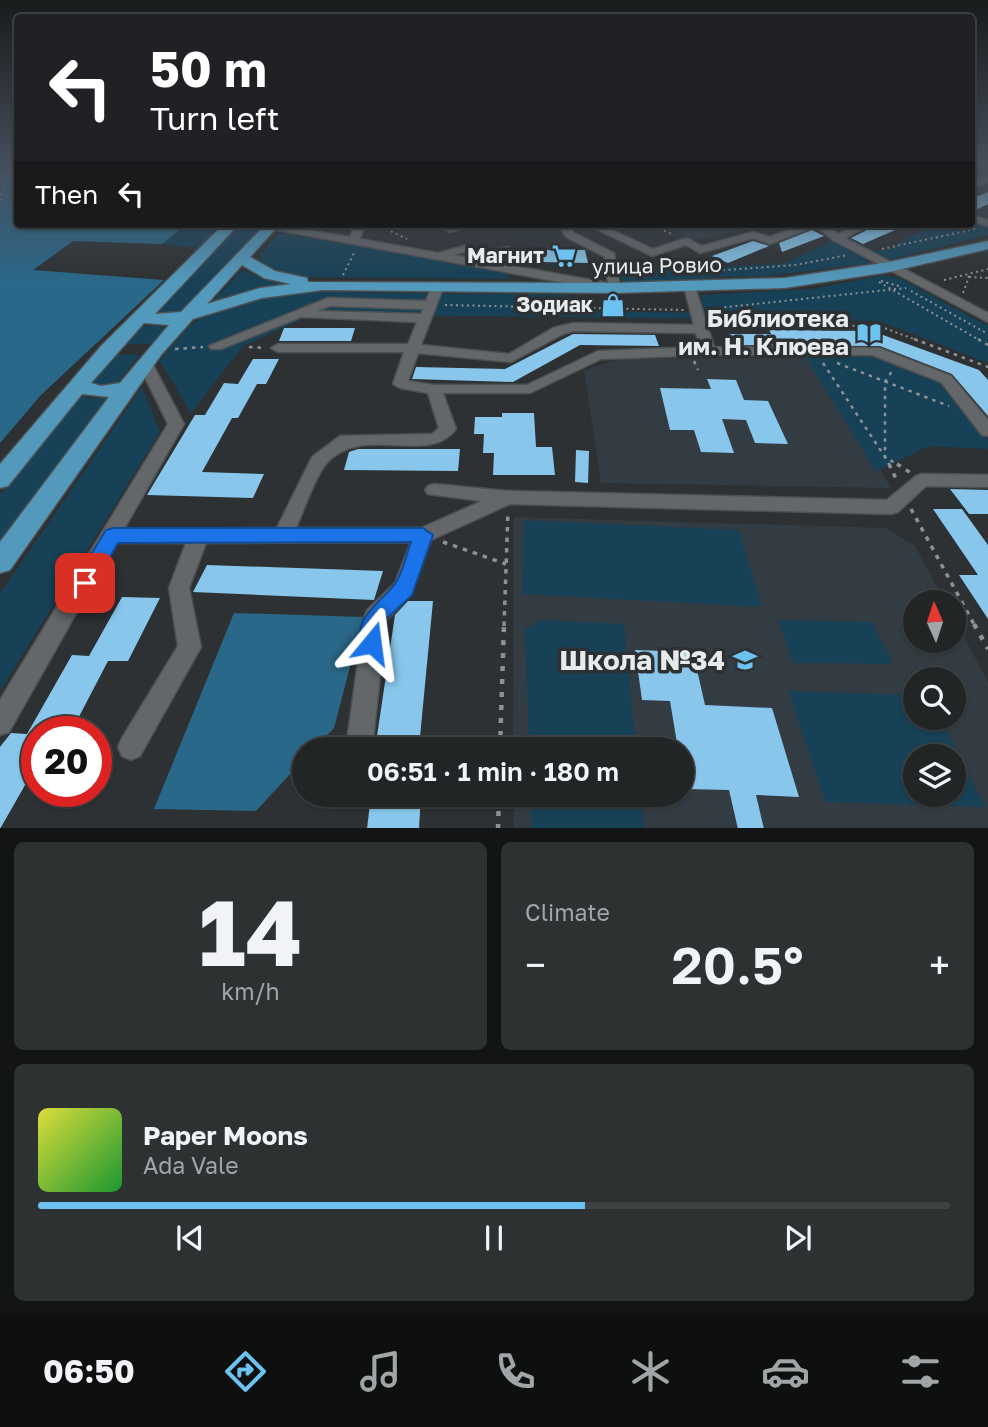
<!DOCTYPE html>
<meta charset="utf-8">
<style>
:root{--surface:#222526;--page:#2e3132;--text:#f1f3f6;--muted:#a2a5a7;--line:#3f4243;--accent:#6cc3f2}
body{margin:0;font-family:"Golos Text",sans-serif;background:var(--page);color:var(--text);height:100vh;display:flex;flex-direction:column;font-size:26px;white-space:nowrap}
*{box-sizing:border-box;margin:0}
p{font-size:23px;color:var(--muted)}
.icon{flex:none;width:38px;height:38px;fill:none;stroke:currentColor;stroke-width:2;stroke-linecap:round;stroke-linejoin:round}
.map{position:relative;height:828px;overflow:hidden}
.panel{display:flex;flex-direction:column;gap:14px;padding:14px;background:#131415;flex:1}
.panel>*{flex:none}
.top-card{position:absolute;left:14px;top:14px;width:961px;height:214px;border-radius:7px;box-shadow:0 2px 5px #0004,0 0 0 2px var(--line);background:#202124;color:#fff;overflow:hidden}
.needle{width:46px;rotate:357deg}
.buttons{position:absolute;left:903px;top:590px;display:grid;gap:14px}
.buttons a{display:grid;place-items:center;width:63px;height:63px;border-radius:50%;background:var(--surface);box-shadow:0 2px 5px #0004,0 0 0 2px var(--line);font-size:35px}
.speed{position:absolute;left:21px;top:716px;display:flex;gap:14px;font-size:35px;font-weight:700;text-align:center}
.speed>*{display:grid;place-content:center;width:91px;height:91px;border-radius:50%;background:var(--surface);box-shadow:0 2px 5px #0004,0 0 0 2px var(--line);line-height:1}
.speed .limit{border:10px solid #d22;background:#fff;color:#111}
.pin{position:absolute;display:grid;place-items:center;width:60px;height:60px;color:#fff;margin:-30px;border-radius:14px;box-shadow:0 4px 10px #0006}
.me{position:absolute;width:77px;margin:-38px;rotate:16deg;stroke-linejoin:round;filter:drop-shadow(0 0 5px #0008)}
.turn{display:flex;align-items:center;gap:24px;height:147px;padding:0 21px;font-size:32px}
.turn .icon{width:91px;height:91px;stroke-width:2.5}
.turn b{display:block;font-size:49px;line-height:60px}
.then{display:flex;align-items:center;height:66px;padding:0 21px;background:#0003;gap:14px;font-size:26px}
.big{font-size:52px;font-weight:600;line-height:1.1}
.panel .tile{flex:1;display:flex;flex-direction:column;justify-content:center;gap:10px;min-width:0;padding:0 24px;border-radius:10px;background:var(--page)}
.panel .dial{align-items:center;gap:0}
.dial b{font-size:91px;line-height:1}
.song{display:flex;align-items:center;gap:21px}
.cover{width:84px;height:84px;border-radius:10px;background:linear-gradient(135deg,hsl(60 70% 55%),hsl(130 70% 35%))}
.played{height:7px;border-radius:4px;background:linear-gradient(90deg,var(--accent) 60%,var(--line) 60%)}
.keys{display:flex;justify-content:space-around;direction:ltr}
.heat{display:flex;justify-content:space-between;align-items:center;font-size:38px;direction:ltr}
.panel .tiles{flex:1;display:grid;gap:14px;grid-template-columns:1fr 1fr}
.tile:last-child{grid-column:span 2}
.trip{position:absolute;left:292px;top:737px;width:402px;height:70px;border-radius:35px;background:var(--surface);box-shadow:0 2px 5px #0004,0 0 0 2px var(--line);font-weight:600;line-height:70px;text-align:center}
.tabs{display:flex;height:112px;justify-content:space-around;align-items:center;background:#0e0f0f;color:var(--muted)}
.tabs .icon{width:49px;height:49px}
.tabs .selected{color:var(--accent)}
.tabs b{font-size:32px;color:var(--text)}
.map>svg:first-child{display:block}
.built{fill:#333c42;fill-rule:evenodd}
.green{fill:#174156;fill-rule:evenodd}
.forest{fill:#2a6889}
.building{fill:#88c7eb}
.lines{fill:none;stroke-linecap:round;stroke-linejoin:round}
.minor-casing{stroke:#4d5051;stroke-width:3}
.major-casing{stroke:#4d5051;stroke-width:3}
.path-far3{stroke:#8e9193;stroke-width:2;stroke-dasharray:2 3.5;stroke-linecap:butt}
.path-far2{stroke:#8e9193;stroke-width:2.5;stroke-dasharray:3.5 5;stroke-linecap:butt}
.path-far1{stroke:#8e9193;stroke-width:3.5;stroke-dasharray:4.5 6;stroke-linecap:butt}
.path{stroke:#8e9193;stroke-width:4.5;stroke-dasharray:5 8;stroke-linecap:butt}
.minor{fill:#636769;fill-rule:evenodd}
.major{fill:#5399bc;fill-rule:evenodd}
.route{fill:#1a73e8;stroke:#114b97;stroke-width:2}
.labels{text-anchor:middle;stroke-width:7;stroke-linejoin:round;paint-order:stroke}
.far-poi-label{font-size:21px;font-weight:bold;fill:#e8ebec;stroke:#2d3133;text-anchor:end}
.far-street-label{font-size:21px;fill:#e8ebec;stroke:#2d3133}
.poi-label{font-size:24px;font-weight:bold;fill:#e8ebec;stroke:#2d3133;text-anchor:end}
.near-poi-label{font-size:28px;font-weight:bold;fill:#e8ebec;stroke:#2d3133;text-anchor:end}
</style>
<div class="map">
<svg width="988" height="829" viewBox="0 0 988 829">
<rect width="100%" height="100%" fill="#2d3133"/>
<g class="built">
<path d="M659,224h127l-92,15z"/>
<path d="M811,357l80,131 -290,-5 -17,-113 35,-11z"/>
<path d="M514,517l372,11 29,18 30,56h-30v38h39v-22l34,64v146h-474v-33l168,-1v-45h-169zM915,679h39v39h-39zM915,756h39v38h-39z"/>
</g>
<g class="green">
<path d="M971,221l17,6v8l-104,26 -14,-9 18,-3 46,-25h37z"/>
<path d="M181,224h38l-19,24 -38,-4 17,-14z"/>
<path d="M242,224h22l-81,87 -18,3 -10,-4z"/>
<path d="M280,233l225,38 5,8 -210,-2 -39,-12v-12z"/>
<path d="M834,240l37,23 -101,13 -52,1 -37,6h-58l-3,-10 165,-10z"/>
<path d="M242,270l40,14 -69,17z"/>
<path d="M885,275l18,5 85,46v37l-109,-42 -565,-7 -71,32 -52,67 -31,-52c12,-15 25,-34 42,-43 27,-16 74,-23 105,-26l259,3 25,16 112,2 -2,-18 110,-6z"/>
<path d="M155,325l11,3 -14,16h-28l15,-17z"/>
<path d="M802,351l71,2 62,24 53,64v8l-60,-3 -52,26z"/>
<path d="M116,354l24,1 -24,29 -15,2 -10,-4z"/>
<path d="M142,387l18,45 -160,259v-97z"/>
<path d="M79,394l12,5 16,-2 -107,147v-49z"/>
<path d="M524,520l215,10 23,77 -240,-13z"/>
<path d="M542,620l82,4 12,125h-107l-4,-120z"/>
<path d="M778,620l94,2 21,42 -100,-1z"/>
<path d="M788,691l127,4v23h25l45,89 -160,-5zM915,756h39v38h-39z"/>
<path d="M530,795h111l3,33h-113z"/>
</g>
<g class="forest">
<path d="M0,166h17l1,58h163l-2,6 -17,14 -89,-3 -40,29 131,10 -123,115 -41,48z"/>
<path d="M234,613l129,4 -29,111 -20,21h-10v10l-48,52 -102,-2z"/>
</g>
<g class="building">
<path d="M988,192v12l-17,8v-13z"/>
<path d="M879,224h30l-46,20 -12,-6z"/>
<path d="M812,230l12,6 -42,16 -3,-9z"/>
<path d="M753,241l16,5 -41,17 -16,-7z"/>
<path d="M541,250h44l3,13 -46,-1z"/>
<path d="M284,328h71l-4,13h-72z"/>
<path d="M769,330l103,1 107,39 9,10v36l-36,-42 -72,-28 -145,-1 -6,-11h42z"/>
<path d="M573,334l82,1 4,11 -79,-1 -67,37 -101,-3 4,-12 89,2z"/>
<path d="M253,359h26l-13,25h-9l-19,34h-6l-30,54 62,2 -11,24 -106,-3 48,-80h10l19,-32 14,1z"/>
<path d="M707,379l29,1 8,20 24,1 20,43 -33,-1 -9,-23 -24,-1 12,34 -33,-1 -7,-22h-24l-10,-42 51,1z"/>
<path d="M502,413h32l2,34h16l3,28h-62l1,-22h-11l1,-19h-10l1,-17h27z"/>
<path d="M358,449h102l-2,22 -114,-1 5,-18z"/>
<path d="M576,450l13,1 -1,32 -13,-1z"/>
<path d="M950,489l38,1v24h-19z"/>
<path d="M933,509h29l26,36v74l-29,-44h19z"/>
<path d="M207,565l176,6 -9,29 -181,-8z"/>
<path d="M122,597l38,1 -32,63h-20l-37,71h-34v32l-37,65v-82l11,-14 16,1 45,-79 17,1z"/>
<path d="M408,601h25l-13,136 -43,-1 18,-121z"/>
<path d="M635,650l58,2 12,53 67,3 27,89 -43,-2 8,34h-26l-9,-39 -44,-1 -3,-40h-4l-8,-48 -28,-1z"/>
<path d="M421,794l-2,35h-52l4,-34z"/>
</g>
<g class="lines">
<g class="minor-casing">
<g id="minor">
<path d="M988,176v6l-17,6v-6z"/>
<path d="M971,215l17,5v6l-17,-5z"/>
<path d="M268,224l82,13 5,-13h10l-5,15 78,14 26,-7 24,5 20,-4v4l-20,6 -24,-5 -11,3 155,28 -3,-26 -39,-20 -8,-13h10l6,9 40,20 6,35 -6,4 -342,-63 -4,-1z"/>
<path d="M434,224h44l-28,8z"/>
<path d="M586,224h13l54,25 34,-11 15,8 51,-14 17,5 34,-13h22l12,10 21,-10h13l-27,14 143,75v9l-155,-82 -17,-14 -46,18 -17,-6 -53,15 -14,-8 -34,11z"/>
<path d="M438,282l6,4 -23,59 88,9 44,-26 20,-5 121,2 -10,-38 2,-3h8l20,63 165,1 72,28 37,44v16l-6,-1 -41,-53 -69,-27h-164l-107,4 -71,34h-87l13,36c-28,38 -94,-7 -130,35 -10,11 -23,48 -30,64h125l61,-27 -54,-7 -3,-4 3,-4 6,-2 73,7 380,9 29,-24 6,-2 66,1v12l-62,-1 -28,26 -7,2 -381,-10 -79,36 -20,54 -25,27 -14,128h-26l18,-132 3,-7 28,-27 16,-41 -205,1 -17,45 12,59 -61,109 -9,4 -9,-4 -4,-9 4,-9 56,-92 -9,-58 17,-45h-70l-107,189 -9,3v-35l168,-276 -30,-61 2,-3h10l2,3 32,61 -60,105 153,-1 35,-71 28,-21 92,-2 7,-6 -11,-35 -28,-5 -7,-4 11,-32h-126l-7,-4 7,-4h130l9,-22 -116,-5 -80,32h-10l-2,-3 119,-48 98,3 6,-15zM330,306l93,3 -2,5 -104,-3zM573,331l123,2 4,14 -102,4 -71,34h-93l-26,-4 10,-28 93,9 52,-28z"/>
</g>
</g>
<g class="major-casing">
<path id="major" d="M224,224h15l-84,90 26,-2 85,-88h14l-30,33 25,14 32,7 1,4 306,1 171,-5 104,-16 99,-21v8l-99,23 -104,16 -171,5 -291,-3 -61,8 -69,21 -32,36 -151,215 -10,3v-31l109,-145 -27,-3 -74,92 -8,2v-24l101,-118zM242,265l22,13 27,6 -31,4 -53,16zM144,323l25,2 -49,58 -19,3 -10,-3z"/>
</g>
<g class="path-far3">
<path d="M0,175l18,-1"/>
<path d="M0,178l4,6 -4,19"/>
<path d="M376,224l31,15"/>
<path d="M649,224l23,10"/>
<path d="M882,249l93,-20"/>
<path d="M710,259l13,12"/>
<path d="M712,271l83,-6 53,-10"/>
<path d="M343,275l11,-22"/>
<path d="M969,277l19,1"/>
<path d="M944,280l44,-11"/>
<path d="M881,281l21,6"/>
<path d="M879,282l102,59"/>
<path d="M911,291l77,43"/>
<path d="M963,293l6,-16 -4,-2"/>
<path d="M445,305l239,5"/>
<path d="M708,309l198,-21"/>
<path d="M715,325l164,1 40,15"/>
</g>
<g class="path-far2">
<path d="M914,339l74,28"/>
<path d="M978,339l10,6"/>
<path d="M249,347l17,1"/>
<path d="M175,349l28,-2"/>
<path d="M694,361l4,9"/>
<path d="M823,363l62,94 15,9"/>
<path d="M837,363l112,43"/>
<path d="M890,466l-5,-9v-75l7,-11"/>
</g>
<g class="path-far1">
<path d="M889,464l8,17"/>
<path d="M897,464l14,9"/>
<path d="M911,509l64,117"/>
<path d="M443,542l63,22"/>
<path d="M504,626l4,-115"/>
</g>
<g class="path">
<path d="M974,624l14,25"/>
<path d="M500,749l4,-125"/>
<path d="M498,829l1,-35"/>
</g>
<use href="#minor" class="minor"/>
<use href="#major" class="major"/>
</g>
<linearGradient id="sky" x2="0" y2="1"><stop stop-color="#191b1c"/><stop offset="0.59" stop-color="#464e5b"/><stop offset="1" stop-color="#464e5b" stop-opacity="0"/></linearGradient>
<rect width="988" height="282" fill="url(#sky)"/>
<path class="route" d="M113,528h310l10,7 -21,60 -27,25 -5,30 -8,3 -8,-3c-15,-31 15,-45 30,-65 9,-11 12,-30 17,-43l-293,1 -26,46 -7,2 -8,-2 -3,-6 3,-6 29,-47z"/>
<defs>
<g id="supermarket-bare" transform="scale(1.89)"><path d="M-6-5.5h2.5l.6 2H6L4.5 2H-2.5L-4.4-4H-6ZM-1.5 3.2a1.3 1.3 0 1 0 .1 0ZM3 3.2a1.3 1.3 0 1 0 .1 0Z" fill="#6cc3f2" stroke="#2d3133" stroke-width="2.5" paint-order="stroke"/></g>
<g id="shop-bare" transform="scale(1.89)"><path d="M-5-2.5h2.3a2.7 3.5 0 0 1 5.4 0H5L5.5 6h-11ZM-1.5-2.5h3a1.5 2.3 0 0 0-3 0Z" fill="#6cc3f2" stroke="#2d3133" stroke-width="2.5" paint-order="stroke"/></g>
<g id="library-bare" transform="scale(1.89)"><path d="M-6-4Q-3-5.5-.7-3.5V5Q-3 3-6 4ZM6-4Q3-5.5 .7-3.5V5Q3 3 6 4Z" fill="#6cc3f2" stroke="#2d3133" stroke-width="2.5" paint-order="stroke"/></g>
<g id="school-bare" transform="scale(1.89)"><path d="M0-5L7-2L0 1L-7-2ZM-4 1L0 2.5L4 1V4Q0 6-4 4Z" fill="#6cc3f2" stroke="#2d3133" stroke-width="2.5" paint-order="stroke"/></g>
</defs>
<g fill-rule="evenodd">
<use href="#supermarket-bare" x="564" y="256"/>
<use href="#shop-bare" x="613" y="305"/>
<use href="#library-bare" x="869" y="333"/>
<use href="#school-bare" x="745" y="660"/>
</g>
<g class="labels">
<g class="far-poi-label">
<text x="544" y="263">Магнит</text>
<text x="593" y="312">Зодиак</text>
</g>
<g class="far-street-label">
<text transform="translate(657 266) rotate(-1)" y="7">улица Ровио</text>
</g>
<g class="poi-label">
<text x="849" y="327">Библиотека<tspan x="849" dy="28">им. Н. Клюева</tspan></text>
</g>
<g class="near-poi-label">
<text x="725" y="670">Школа №34</text>
</g>
</g>
</svg>
<div class="buttons">
<a><svg class="needle" viewBox="-14 -14 28 28"><path d="M0-13l5 13h-10z" fill="#e53935"/><path d="M0 13l5-13h-10z" fill="#a2a5a7"/></svg></a>
<a><svg class="icon" aria-label="search" viewBox="0 0 24 24"><circle cx="10" cy="10" r="6"/><path d="M15 15l6 6"/></svg></a>
<a><svg class="icon" aria-label="layers" viewBox="0 0 24 24"><path d="M12 4l9 5-9 5-9-5zM3 14l9 5 9-5"/></svg></a>
</div>
<div class="speed"><div class="limit">20</div></div>
<div class="pin" style="left:85px;top:583px;background:#d93025"><svg class="icon" aria-label="arrive" viewBox="0 0 24 24"><path d="M6 21V4h12l-3 4 3 4H6"/></svg></div>
<svg class="me" style="left:372px;top:643px" viewBox="-20 -20 40 40"><path d="M0-17L14 15 0 8-14 15z" fill="#1a73e8" stroke="#fff" stroke-width="4"/></svg>
<div class="trip">06:51 · 1 min · 180 m</div>
<div class="top-card">
<div class="turn"><svg class="icon" aria-label="left" viewBox="0 0 24 24"><path d="M17 20v-9H6M10 6l-5 5 5 5"/></svg><div><b>50 m</b>Turn left</div></div>
<div class="then">Then<svg class="icon" aria-label="left" viewBox="0 0 24 24"><path d="M17 20v-9H6M10 6l-5 5 5 5"/></svg></div>
</div>
</div>
<section class="panel">
<div class="tiles">
<div class="tile dial"><b>14</b><p>km/h</p></div>
<div class="tile"><p>Climate</p>
<div class="heat"><a>−</a><b class="big">20.5°</b><a>+</a></div>
</div>
<div class="tile">
<div class="song"><i class="cover"></i><div><b>Paper Moons</b><p>Ada Vale</p></div></div>
<div class="played"></div>
<div class="keys"><svg class="icon" aria-label="previous" viewBox="0 0 24 24"><path d="M18 5L8 12l10 7zM5 5v14"/></svg><svg class="icon" aria-label="pause" viewBox="0 0 24 24"><path d="M8 5v14M16 5v14"/></svg><svg class="icon" aria-label="next" viewBox="0 0 24 24"><path d="M6 5l10 7-10 7zM19 5v14"/></svg></div>
</div>
</div>
</section>
<nav class="tabs">
<b>06:50</b>
<svg class="icon selected" aria-label="directions" viewBox="0 0 24 24"><path d="M12 3l9 9-9 9-9-9zM9 14v-3h6M13 9l2 2-2 2"/></svg>
<svg class="icon" aria-label="music" viewBox="0 0 24 24"><path d="M9 18V5l10-2v13"/><circle cx="6" cy="18" r="3"/><circle cx="16" cy="16" r="3"/></svg>
<svg class="icon" aria-label="phone" viewBox="0 0 24 24"><path d="M5 4h4l2 5-3 2q2 4 5 5l2-3 5 2v4C11 20 4 13 5 4z"/></svg>
<svg class="icon" aria-label="climate" viewBox="0 0 24 24"><path d="M12 3v18M4 7l16 10M4 17L20 7"/></svg>
<svg class="icon" aria-label="car" viewBox="0 0 24 24"><path d="M5 17H2v-5l4-1 3-4h7l3 4 3 1v5h-3M9 17h6M6 11h13"/><circle cx="7" cy="17" r="2"/><circle cx="17" cy="17" r="2"/></svg>
<svg class="icon" aria-label="filters" viewBox="0 0 24 24"><path d="M4 7h16M4 17h16"/><circle cx="9" cy="7" r="2"/><circle cx="15" cy="17" r="2"/></svg>
</nav>
